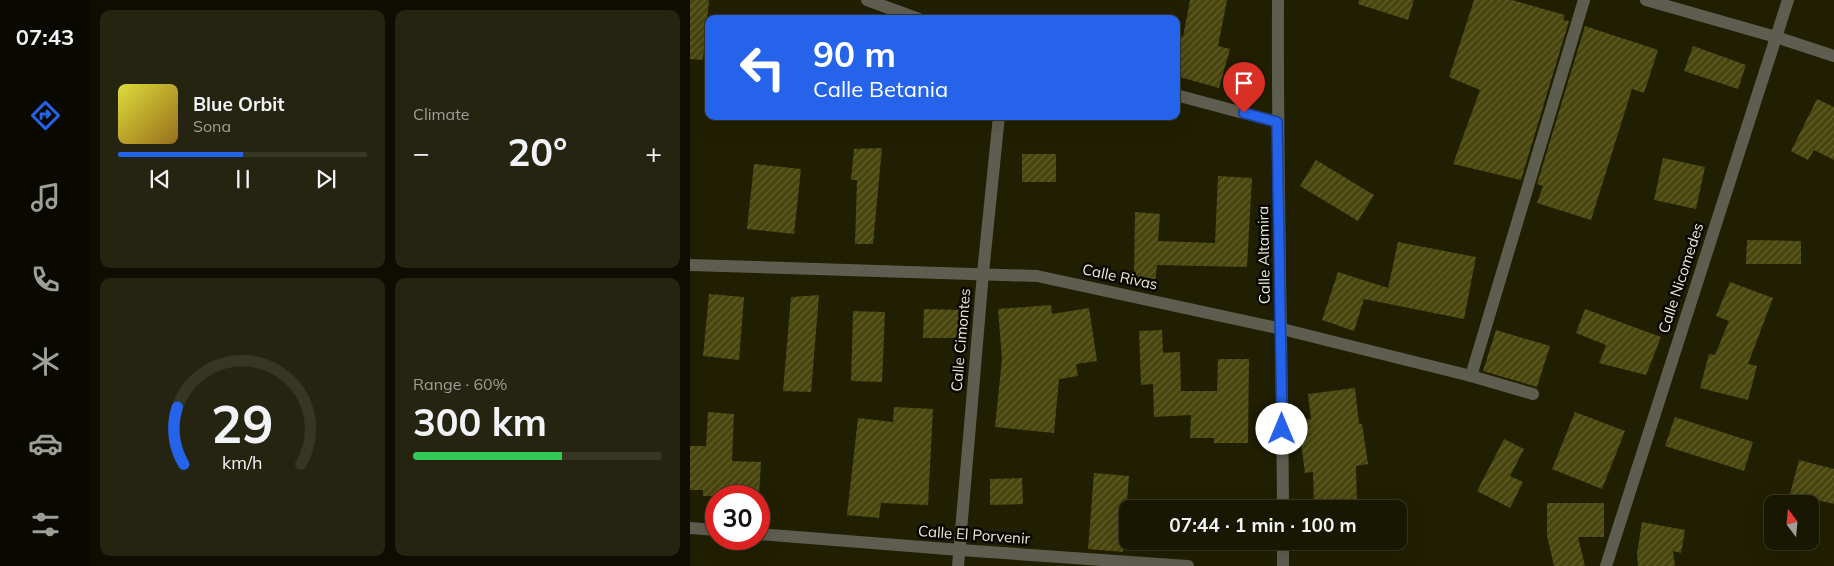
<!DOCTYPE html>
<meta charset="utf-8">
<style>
:root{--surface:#181701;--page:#252410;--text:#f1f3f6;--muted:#9f9f99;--line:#363623;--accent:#2563eb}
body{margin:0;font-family:Mulish,sans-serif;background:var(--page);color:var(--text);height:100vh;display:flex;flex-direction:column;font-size:19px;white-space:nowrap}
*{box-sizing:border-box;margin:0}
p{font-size:16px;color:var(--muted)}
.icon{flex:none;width:28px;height:28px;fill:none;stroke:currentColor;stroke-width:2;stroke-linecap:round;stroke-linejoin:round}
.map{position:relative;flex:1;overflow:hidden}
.drawer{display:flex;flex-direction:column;gap:10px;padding:10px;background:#0d0d01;width:600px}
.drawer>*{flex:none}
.hud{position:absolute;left:15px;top:15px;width:475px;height:105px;border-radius:10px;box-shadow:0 5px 20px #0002,0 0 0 1px var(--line);background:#2563eb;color:#fff;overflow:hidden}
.needle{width:32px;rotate:344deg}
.buttons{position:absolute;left:1074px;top:495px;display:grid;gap:10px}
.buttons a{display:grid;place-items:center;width:55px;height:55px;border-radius:10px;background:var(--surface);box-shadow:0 5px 20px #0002,0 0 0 1px var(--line);font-size:25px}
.speed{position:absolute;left:15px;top:485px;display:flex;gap:10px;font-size:25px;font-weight:700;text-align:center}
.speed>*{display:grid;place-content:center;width:65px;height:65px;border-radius:50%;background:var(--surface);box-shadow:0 5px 20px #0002,0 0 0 1px var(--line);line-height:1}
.speed .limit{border:8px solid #d22;background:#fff;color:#111}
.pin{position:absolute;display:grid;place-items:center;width:42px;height:42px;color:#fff;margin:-51px -21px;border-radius:50% 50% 50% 0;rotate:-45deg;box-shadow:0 0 5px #0007}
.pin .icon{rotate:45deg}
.me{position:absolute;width:55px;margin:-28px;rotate:0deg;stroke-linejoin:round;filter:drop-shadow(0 0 4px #0008)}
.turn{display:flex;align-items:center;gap:18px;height:105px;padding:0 25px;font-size:22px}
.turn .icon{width:65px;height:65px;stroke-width:2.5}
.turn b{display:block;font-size:35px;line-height:42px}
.big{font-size:38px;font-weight:700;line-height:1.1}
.drawer .widget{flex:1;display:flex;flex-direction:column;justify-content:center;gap:8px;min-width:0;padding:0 18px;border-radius:10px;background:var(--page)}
.drawer .dial{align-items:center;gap:0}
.dial svg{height:130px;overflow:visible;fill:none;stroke:var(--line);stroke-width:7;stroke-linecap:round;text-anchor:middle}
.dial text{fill:var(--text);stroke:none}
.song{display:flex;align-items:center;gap:15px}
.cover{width:60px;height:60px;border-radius:8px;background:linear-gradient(135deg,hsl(60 70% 55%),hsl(40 70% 35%))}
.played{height:5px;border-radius:2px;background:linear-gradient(90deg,var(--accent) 50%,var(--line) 50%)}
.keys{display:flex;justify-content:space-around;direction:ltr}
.heat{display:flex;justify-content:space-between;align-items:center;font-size:28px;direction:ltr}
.charge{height:8px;border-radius:4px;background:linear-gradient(90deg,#34c759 60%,var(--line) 0)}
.drawer .tiles{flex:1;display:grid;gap:10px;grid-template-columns:repeat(2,1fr)}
.trip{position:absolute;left:429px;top:500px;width:288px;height:50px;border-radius:10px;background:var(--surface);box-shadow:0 5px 20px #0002,0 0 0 1px var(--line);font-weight:700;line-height:50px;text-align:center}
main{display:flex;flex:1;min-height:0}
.tab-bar{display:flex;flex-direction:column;width:90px;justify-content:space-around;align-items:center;background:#0a0900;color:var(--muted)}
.tab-bar .icon{width:35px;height:35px}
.tab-bar .selected{color:var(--accent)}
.tab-bar b{font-size:22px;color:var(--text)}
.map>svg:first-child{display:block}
.building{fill:url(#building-hatch)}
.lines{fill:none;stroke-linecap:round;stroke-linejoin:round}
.minor{stroke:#5e5e50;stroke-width:12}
.route-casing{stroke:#184099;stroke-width:12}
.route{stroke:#2563eb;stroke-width:9}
.labels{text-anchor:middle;stroke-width:5;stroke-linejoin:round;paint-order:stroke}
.street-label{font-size:15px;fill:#eaead8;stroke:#080801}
</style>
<main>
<nav class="tab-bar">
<b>07:43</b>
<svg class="icon selected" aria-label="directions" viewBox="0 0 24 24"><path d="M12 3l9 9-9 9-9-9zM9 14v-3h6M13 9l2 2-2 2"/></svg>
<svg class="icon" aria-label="music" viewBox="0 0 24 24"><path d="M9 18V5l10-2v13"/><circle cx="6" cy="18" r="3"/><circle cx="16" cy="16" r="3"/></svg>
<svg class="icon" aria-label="phone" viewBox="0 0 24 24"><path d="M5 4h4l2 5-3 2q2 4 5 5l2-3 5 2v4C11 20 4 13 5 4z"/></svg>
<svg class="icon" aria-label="climate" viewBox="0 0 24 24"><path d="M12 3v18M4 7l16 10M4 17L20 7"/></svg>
<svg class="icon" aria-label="car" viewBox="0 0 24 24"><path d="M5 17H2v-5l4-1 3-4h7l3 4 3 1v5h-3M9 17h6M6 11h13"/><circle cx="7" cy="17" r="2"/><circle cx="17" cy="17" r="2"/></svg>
<svg class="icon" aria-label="filters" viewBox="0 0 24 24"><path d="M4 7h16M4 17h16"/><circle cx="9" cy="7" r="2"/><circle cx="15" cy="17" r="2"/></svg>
</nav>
<section class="drawer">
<div class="tiles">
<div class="widget">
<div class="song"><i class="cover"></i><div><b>Blue Orbit</b><p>Sona</p></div></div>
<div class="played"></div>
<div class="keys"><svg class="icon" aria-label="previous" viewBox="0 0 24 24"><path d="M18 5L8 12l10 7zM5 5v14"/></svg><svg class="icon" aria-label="pause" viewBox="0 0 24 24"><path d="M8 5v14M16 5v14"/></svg><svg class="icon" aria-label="next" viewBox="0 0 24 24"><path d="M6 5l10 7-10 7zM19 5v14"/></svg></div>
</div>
<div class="widget"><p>Climate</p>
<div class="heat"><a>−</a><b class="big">20°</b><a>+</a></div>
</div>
<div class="widget dial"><svg viewBox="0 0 100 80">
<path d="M14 69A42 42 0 1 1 86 69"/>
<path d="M14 69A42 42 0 0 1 10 34" stroke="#2563eb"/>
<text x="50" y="56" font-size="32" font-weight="700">29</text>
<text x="50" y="72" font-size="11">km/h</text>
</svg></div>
<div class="widget"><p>Range · 60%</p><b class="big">300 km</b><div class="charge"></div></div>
</div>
</section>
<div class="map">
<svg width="1144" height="566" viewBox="0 0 1144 566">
<defs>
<pattern id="building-hatch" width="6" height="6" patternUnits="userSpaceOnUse" patternTransform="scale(1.25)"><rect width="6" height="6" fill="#48460d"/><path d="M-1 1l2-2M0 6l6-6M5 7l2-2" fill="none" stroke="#636130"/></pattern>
</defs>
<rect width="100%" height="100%" fill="#201f01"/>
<g class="building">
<path d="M0,0h19l-6,60 -13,-1z"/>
<path d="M500,0h37l-9,46 12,3 -11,39 -43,-12v-41l7,2z"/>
<path d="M669,0h55l-6,20 -50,-16z"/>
<path d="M784,0h38l53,15 -2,5 6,1 -48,159 -68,-16 27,-74 -31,-13z"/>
<path d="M895,26l73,24 -14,43 -12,-4 -41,131 -54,-17 6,-17 -6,-2z"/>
<path d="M1003,46l53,19 -8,24 -54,-18z"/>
<path d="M1127,99l17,8v53l-20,-10 -6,10 -17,-9z"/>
<path d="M192,148l-9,96h-18l2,-64h-6l3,-31z"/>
<rect x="332" y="154" width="34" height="28"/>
<path d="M973,158l42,9 -9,42 -42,-9z"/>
<path d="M626,160l58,35 -16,26 -58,-35z"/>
<path d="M64,164l47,5 -7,65 -47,-5z"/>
<path d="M528,176l34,2 -5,89 -90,-2 -2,17 -21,-4 1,-66 25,2 -2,27 57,2z"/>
<path d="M1057,240l54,1v23h-55z"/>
<path d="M708,242l78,15 -12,62 -100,-20 -10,32 -32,-11 16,-48 50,16z"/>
<path d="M1040,282l43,16 -25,66 9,2 -9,34 -48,-12 9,-34 6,1 14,-34 -13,-5z"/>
<path d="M19,294l35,3 -5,63 -36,-4z"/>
<path d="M129,295l-8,97 -28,-1 8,-94z"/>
<path d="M361,305l1,9 37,-6 8,53 -21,3 2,12 -19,3 -5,54 -59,-6 7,-68 -4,-50z"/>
<path d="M234,309l36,1v28h-37z"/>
<path d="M895,309l76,28 -15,38 -47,-12 7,-18 -30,-12z"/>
<path d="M163,311l32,1 -3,70 -31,-1z"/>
<path d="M472,330l1,23 17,-1 1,39h36l1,-32h31l-1,84h-34v-5h-24l1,-23 -37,2 -1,-33 -12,1 -2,-54z"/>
<path d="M806,330l54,16 -13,41 -54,-16z"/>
<path d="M665,388l4,36h3l6,40 -12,2 1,43h-43l-1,-37 -8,1 -7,-53 13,-1 -3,-25z"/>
<path d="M204,407l39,2 -5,96 -47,-2 -2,15 -32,-3 11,-97 35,4z"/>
<path d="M18,412l26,2 -2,47 29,1 -2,34h-56v-6h-13v-44h16z"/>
<path d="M885,412l50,19 -23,58 -50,-20z"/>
<path d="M985,417l78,25 -9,29 -79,-25z"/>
<path d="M814,439l20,10 -14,27 13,6 -13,26 -33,-17z"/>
<path d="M1109,460l35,9v35l-44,-10z"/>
<path d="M404,473l35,3 -6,76 -35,-3z"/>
<path d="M332,478l1,26 -33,1v-26z"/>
<path d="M857,503h57v34h-26l7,29h-31l-7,-30z"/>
<path d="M952,522l43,8 -4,23 -8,-2 2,15h-37l-1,-13z"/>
</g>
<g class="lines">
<g class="minor">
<path d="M177,0l52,19"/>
<path d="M588,0c-1,170 4,339 5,509"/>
<path d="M956,0l130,37 58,19"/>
<path d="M486,95l101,27"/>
<path d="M0,265l347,11 245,53 189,47 62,18"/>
<path d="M781,376l113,-376"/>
<path d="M0,528l26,2"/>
<path d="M69,534l201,16 228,16"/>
<path d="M593,541v25"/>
<path d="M268,566l25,-293 16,-157"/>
<path d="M916,566l182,-566"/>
</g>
</g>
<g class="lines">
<g class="route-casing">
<path id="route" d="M554,113l33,9 5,307"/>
</g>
<use href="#route" class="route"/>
</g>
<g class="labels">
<g class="street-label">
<text transform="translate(574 255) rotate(-91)" y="5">Calle Altamira</text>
<text transform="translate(430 277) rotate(12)" y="5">Calle Rivas</text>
<text transform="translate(991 278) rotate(-72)" y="5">Calle Nicomedes</text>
<text transform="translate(271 340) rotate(-85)" y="5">Calle Cimontes</text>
<text transform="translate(284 535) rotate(4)" y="5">Calle El Porvenir</text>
</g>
</g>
</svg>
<div class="buttons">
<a><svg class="needle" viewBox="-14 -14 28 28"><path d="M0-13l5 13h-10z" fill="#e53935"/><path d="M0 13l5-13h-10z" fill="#9f9f99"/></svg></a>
</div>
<div class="speed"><div class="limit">30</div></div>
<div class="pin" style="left:554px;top:113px;background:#d93025"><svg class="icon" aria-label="arrive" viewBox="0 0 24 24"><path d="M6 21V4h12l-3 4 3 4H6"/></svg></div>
<svg class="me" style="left:592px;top:429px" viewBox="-20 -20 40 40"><circle r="19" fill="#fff"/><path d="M0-13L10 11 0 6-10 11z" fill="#2563eb"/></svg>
<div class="trip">07:44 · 1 min · 100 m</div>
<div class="hud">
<div class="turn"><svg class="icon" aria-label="left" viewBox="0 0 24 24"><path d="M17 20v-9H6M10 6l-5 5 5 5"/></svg><div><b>90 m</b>Calle Betania</div></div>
</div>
</div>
</main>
